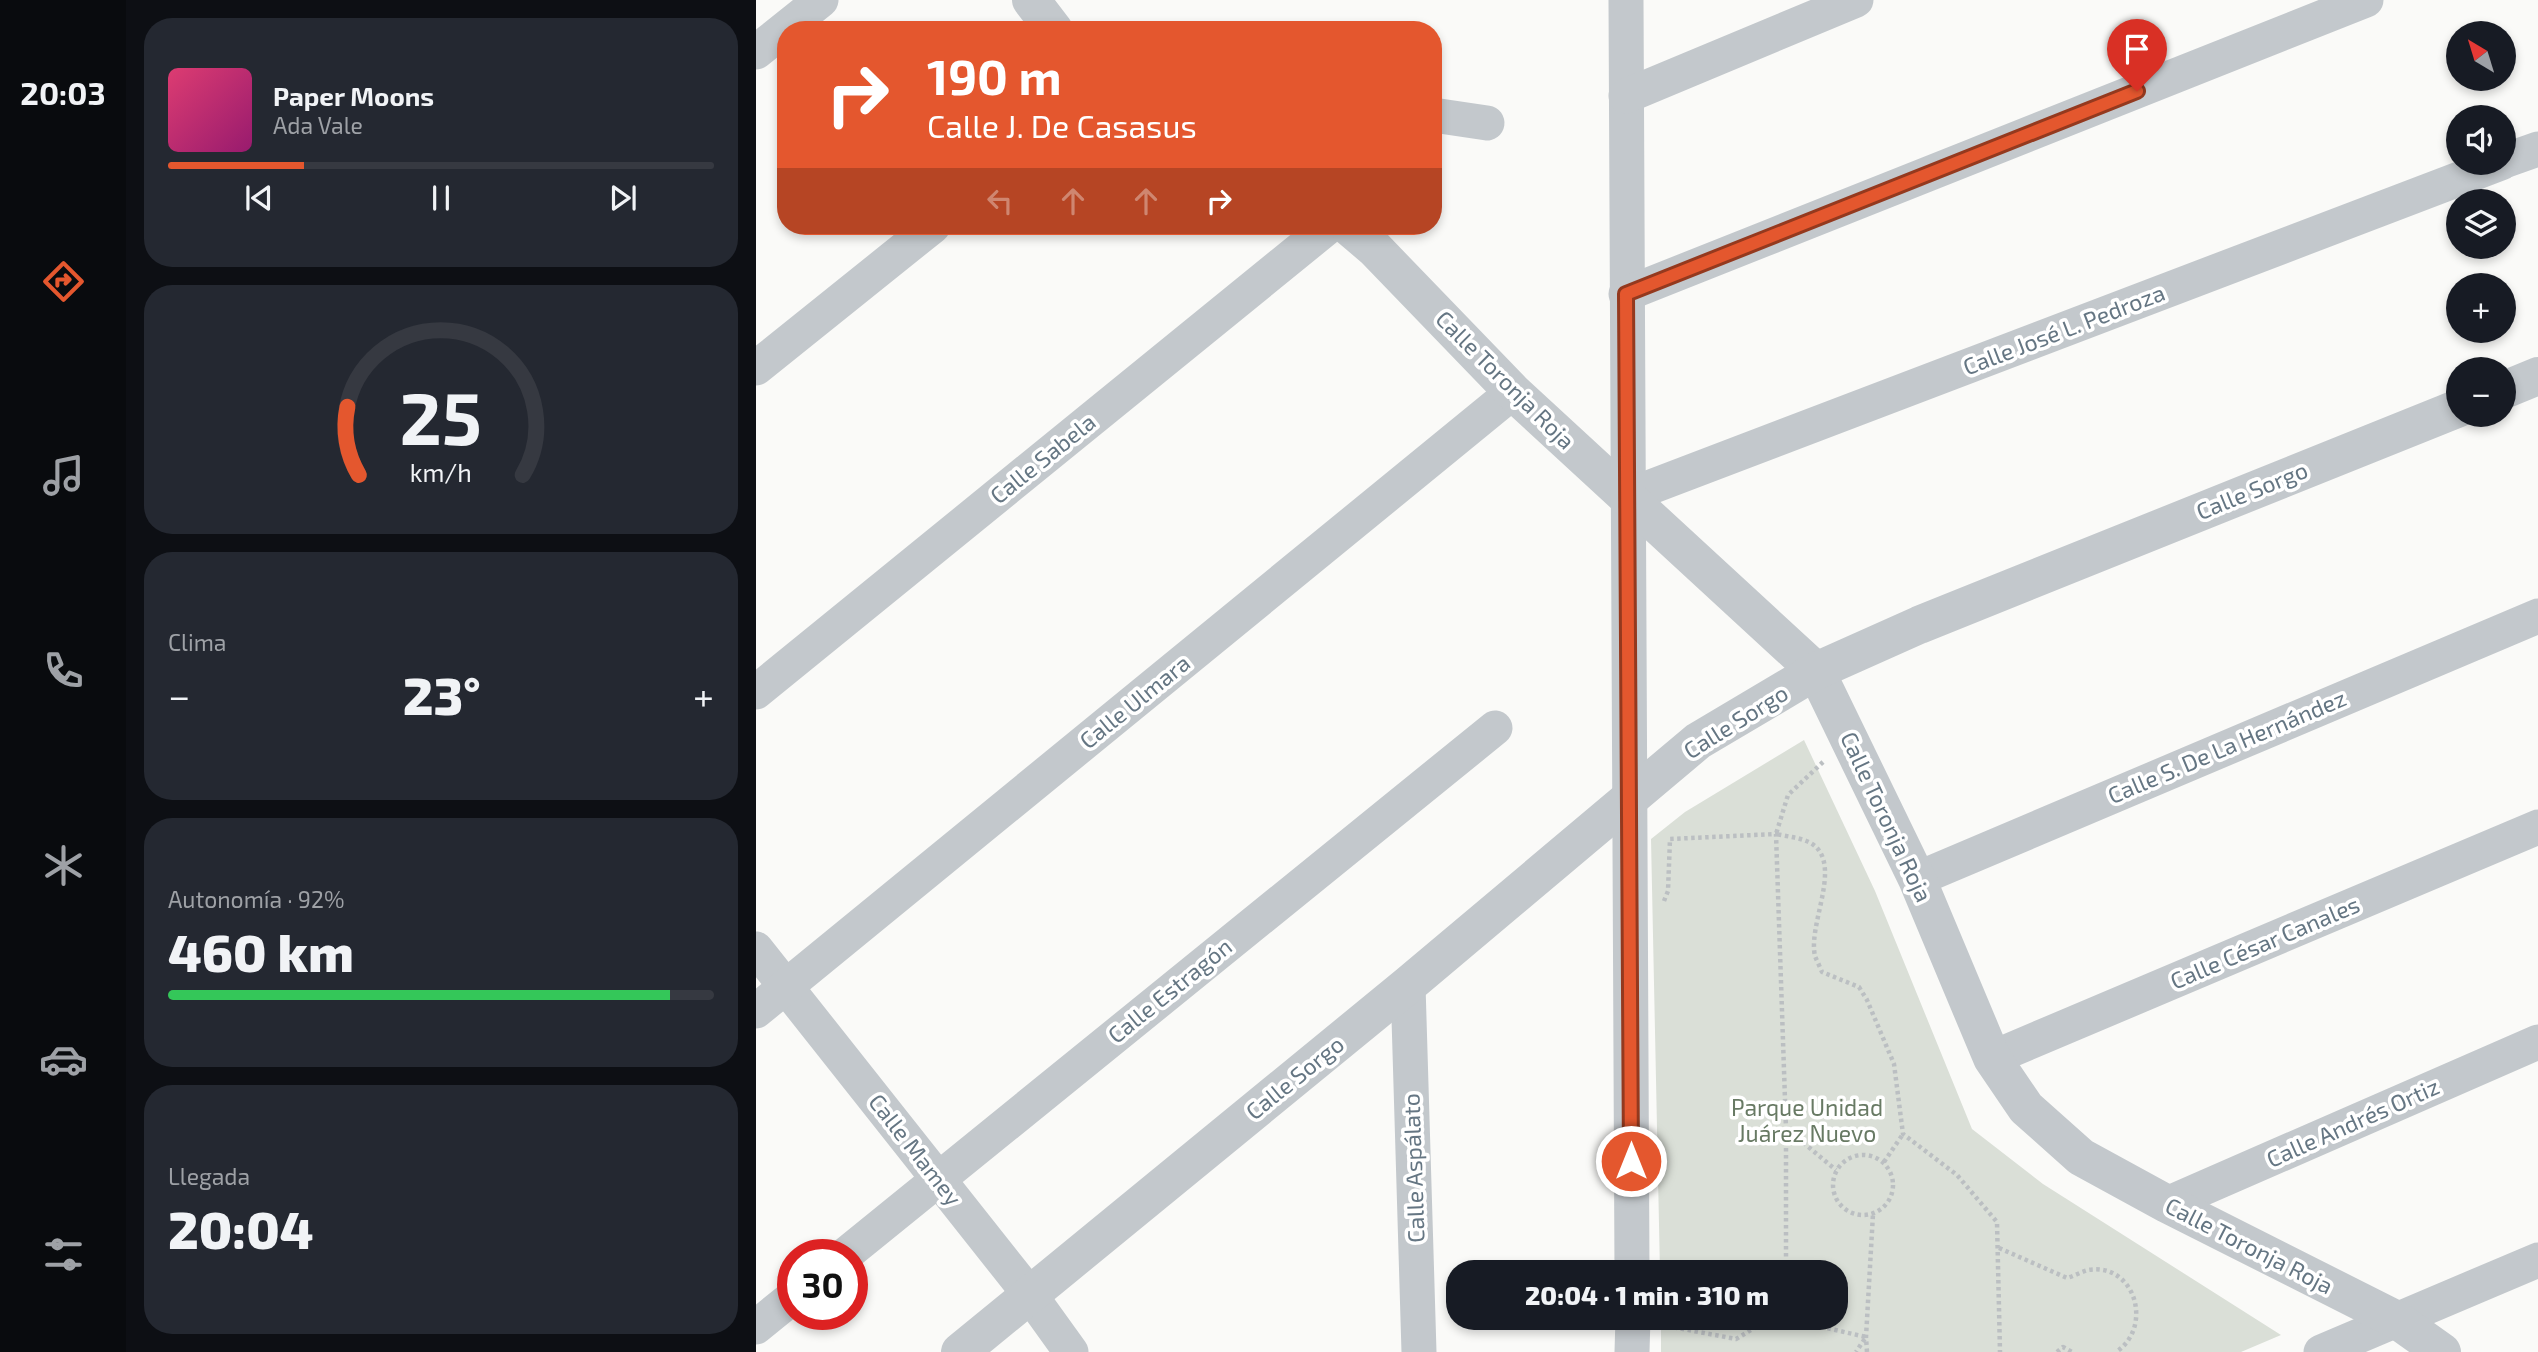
<!DOCTYPE html>
<html lang="es">
<meta charset="utf-8">
<style>
:root{--surface:#171b24;--page:#242831;--text:#f1f3f6;--muted:#9ea1a6;--line:#363941;--accent:#e4572e}
body{margin:0;font-family:"Exo 2",sans-serif;background:var(--page);color:var(--text);height:100vh;display:flex;flex-direction:column;font-size:26px;white-space:nowrap}
*{box-sizing:border-box;margin:0}
p{font-size:23px;color:var(--muted)}
.icon{flex:none;width:38px;height:38px;fill:none;stroke:currentColor;stroke-width:2;stroke-linecap:round;stroke-linejoin:round}
.map{position:relative;flex:1;overflow:hidden}
.drawer{display:flex;flex-direction:column;gap:18px;padding:18px;background:#0d0f14;width:630px}
.drawer>*{flex:none}
.banner{position:absolute;left:21px;top:21px;width:665px;height:214px;border-radius:28px;box-shadow:0 4px 10px #0003;background:#e4572e;color:#fff;overflow:hidden}
.needle{width:46px;rotate:322deg}
.fabs{position:absolute;left:1690px;top:21px;display:grid;gap:14px}
.fabs a{display:grid;place-items:center;width:70px;height:70px;border-radius:50%;background:var(--surface);box-shadow:0 4px 10px #0003;font-size:35px}
.speed{position:absolute;left:21px;top:1239px;display:flex;gap:14px;font-size:35px;font-weight:700;text-align:center}
.speed>*{display:grid;place-content:center;width:91px;height:91px;border-radius:50%;background:var(--surface);box-shadow:0 4px 10px #0003;line-height:1}
.speed .limit{border:10px solid #d22;background:#fff;color:#111}
.pin{position:absolute;display:grid;place-items:center;width:60px;height:60px;color:#fff;margin:-72px -30px;border-radius:50% 50% 50% 0;rotate:-45deg;box-shadow:0 0 7px #0007}
.pin .icon{rotate:45deg}
.me{position:absolute;width:77px;margin:-38px;rotate:0deg;stroke-linejoin:round;filter:drop-shadow(0 0 5px #0008)}
.turn{display:flex;align-items:center;gap:24px;height:147px;padding:0 35px;font-size:32px}
.turn .icon{width:91px;height:91px;stroke-width:2.5}
.turn b{display:block;font-size:49px;line-height:60px}
.lanes{display:flex;align-items:center;height:66px;padding:0 35px;background:#0003;justify-content:center;gap:35px;direction:ltr}
.lanes .off{opacity:.35}
.big{font-size:52px;font-weight:800;line-height:1.1}
.drawer .widget{flex:1;display:flex;flex-direction:column;justify-content:center;gap:10px;min-width:0;padding:0 24px;border-radius:28px;background:var(--page)}
.drawer .dial{align-items:center;gap:0}
.dial svg{height:182px;overflow:visible;fill:none;stroke:var(--line);stroke-width:7;stroke-linecap:round;text-anchor:middle}
.dial text{fill:var(--text);stroke:none}
.song{display:flex;align-items:center;gap:21px}
.cover{width:84px;height:84px;border-radius:10px;background:linear-gradient(135deg,hsl(340 70% 55%),hsl(320 70% 35%))}
.played{height:7px;border-radius:4px;background:linear-gradient(90deg,var(--accent) 25%,var(--line) 25%)}
.keys{display:flex;justify-content:space-around;direction:ltr}
.heat{display:flex;justify-content:space-between;align-items:center;font-size:38px;direction:ltr}
.charge{height:10px;border-radius:5px;background:linear-gradient(90deg,#34c759 92%,var(--line) 0)}
.trip{position:absolute;left:690px;top:1260px;width:402px;height:70px;border-radius:28px;background:var(--surface);box-shadow:0 4px 10px #0003;font-weight:800;line-height:70px;text-align:center}
main{display:flex;flex:1;min-height:0}
.dock{display:flex;flex-direction:column;width:126px;justify-content:space-around;align-items:center;background:#090b0e;color:var(--muted)}
.dock .icon{width:49px;height:49px}
.dock .on{color:var(--accent)}
.dock b{font-size:32px;color:var(--text)}
.map>svg:first-child{display:block}
.green{fill:#dadfd7}
.lines{fill:none;stroke-linecap:round;stroke-linejoin:round}
.path{stroke:#bbbfc2;stroke-width:4.5;stroke-dasharray:3.5 3.5;stroke-linecap:butt}
.minor{stroke:#c3c8cc;stroke-width:35}
.tertiary{stroke:#c3c8cc;stroke-width:38}
.route-casing{stroke:#94391e;stroke-width:18}
.route{stroke:#e4572e;stroke-width:12}
.labels{text-anchor:middle;stroke-width:7;stroke-linejoin:round;paint-order:stroke}
.street-label{font-size:23px;fill:#657683;stroke:#fff}
.park-label{font-size:23px;fill:#687a64;stroke:#fff}
</style>
<main>
<nav class="dock">
<b>20:03</b>
<svg class="icon on" aria-label="directions" viewBox="0 0 24 24"><path d="M12 3l9 9-9 9-9-9zM9 14v-3h6M13 9l2 2-2 2"/></svg>
<svg class="icon" aria-label="music" viewBox="0 0 24 24"><path d="M9 18V5l10-2v13"/><circle cx="6" cy="18" r="3"/><circle cx="16" cy="16" r="3"/></svg>
<svg class="icon" aria-label="phone" viewBox="0 0 24 24"><path d="M5 4h4l2 5-3 2q2 4 5 5l2-3 5 2v4C11 20 4 13 5 4z"/></svg>
<svg class="icon" aria-label="climate" viewBox="0 0 24 24"><path d="M12 3v18M4 7l16 10M4 17L20 7"/></svg>
<svg class="icon" aria-label="car" viewBox="0 0 24 24"><path d="M5 17H2v-5l4-1 3-4h7l3 4 3 1v5h-3M9 17h6M6 11h13"/><circle cx="7" cy="17" r="2"/><circle cx="17" cy="17" r="2"/></svg>
<svg class="icon" aria-label="filters" viewBox="0 0 24 24"><path d="M4 7h16M4 17h16"/><circle cx="9" cy="7" r="2"/><circle cx="15" cy="17" r="2"/></svg>
</nav>
<section class="drawer">
<div class="widget">
<div class="song"><i class="cover"></i><div><b>Paper Moons</b><p>Ada Vale</p></div></div>
<div class="played"></div>
<div class="keys"><svg class="icon" aria-label="previous" viewBox="0 0 24 24"><path d="M18 5L8 12l10 7zM5 5v14"/></svg><svg class="icon" aria-label="pause" viewBox="0 0 24 24"><path d="M8 5v14M16 5v14"/></svg><svg class="icon" aria-label="next" viewBox="0 0 24 24"><path d="M6 5l10 7-10 7zM19 5v14"/></svg></div>
</div>
<div class="widget dial"><svg viewBox="0 0 100 80">
<path d="M14 69A42 42 0 1 1 86 69"/>
<path d="M14 69A42 42 0 0 1 9 39" stroke="#e4572e"/>
<text x="50" y="56" font-size="32" font-weight="700">25</text>
<text x="50" y="72" font-size="11">km/h</text>
</svg></div>
<div class="widget"><p>Clima</p>
<div class="heat"><a>−</a><b class="big">23°</b><a>+</a></div>
</div>
<div class="widget"><p>Autonomía · 92%</p><b class="big">460 km</b><div class="charge"></div></div>
<div class="widget"><p>Llegada</p><b class="big">20:04</b></div>
</section>
<div class="map">
<svg width="1782" height="1352" viewBox="0 0 1782 1352">
<rect width="100%" height="100%" fill="#fafaf8"/>
<path class="green" d="M1048,740l71,151 97,238 71,55 238,151 -40,17h-580v-34h175v-46h-176l-9,-433 34,-27z"/>
<g class="lines">
<g class="path">
<path d="M1067,762l-35,33 -12,39c13,3 32,4 41,14 22,24 -9,78 -2,108 2,5 5,11 7,16l37,15 8,13 27,64 9,70 54,41 40,47 3,130"/>
<path d="M908,901l4,-10 2,-52 106,-5 10,295v143"/>
<path d="M1031,1129l49,41"/>
<circle cx="1107" cy="1185" r="30"/>
<path d="M1128,1162l19,-28"/>
<path d="M1243,1248l68,30c7,-2 14,-6 21,-8 47,-8 66,57 28,82"/>
<path d="M967,1318h15"/>
<path d="M1038,1318l24,8 48,11 -10,15"/>
<path d="M911,1326l69,13 35,-21"/>
<path d="M1111,1352l-1,-15 7,-123"/>
<path d="M1301,1352l6,-5 9,5"/>
</g>
<g class="minor">
<path d="M870,0l6,1272"/>
<path d="M0,52l65,-52"/>
<path d="M870,96l230,-96"/>
<path d="M677,115l54,8"/>
<path d="M1748,161l34,-12"/>
<path d="M870,294l740,-294"/>
<path d="M0,368l177,-142"/>
<path d="M871,496l874,-333"/>
<path d="M0,692l573,-466"/>
<path d="M1161,879l621,-263"/>
<path d="M0,949l274,346 41,57"/>
<path d="M652,985l11,367"/>
<path d="M0,1011l757,-619"/>
<path d="M1236,1058l546,-231"/>
<path d="M1411,1204l371,-162"/>
<path d="M89,1255l650,-527"/>
<path d="M0,1327l37,-30"/>
<path d="M876,1352l1,-34"/>
<path d="M1565,1352l217,-92"/>
</g>
<g class="tertiary">
<path d="M275,0l23,30"/>
<path d="M592,226l27,23 138,143 303,279 101,208 75,179 34,50 55,49 86,47 230,116 45,32"/>
<path d="M1748,390l34,-14"/>
<path d="M204,1352l448,-367 290,-244 118,-70 103,-46 540,-217"/>
</g>
</g>
<g class="lines">
<g class="route-casing">
<path id="route" d="M875,1161l-5,-867 511,-203"/>
</g>
<use href="#route" class="route"/>
</g>
<g class="labels">
<g class="street-label">
<text transform="translate(1308 330) rotate(-21)" y="8">Calle José L. Pedroza</text>
<text transform="translate(749 380) rotate(45)" y="8">Calle Toronja Roja</text>
<text transform="translate(287 459) rotate(-39)" y="8">Calle Sabela</text>
<text transform="translate(1496 491) rotate(-22)" y="8">Calle Sorgo</text>
<text transform="translate(379 702) rotate(-39)" y="8">Calle Ulmara</text>
<text transform="translate(980 722) rotate(-32)" y="8">Calle Sorgo</text>
<text transform="translate(1471 747) rotate(-23)" y="8">Calle S. De La Hernández</text>
<text transform="translate(1130 817) rotate(65)" y="8">Calle Toronja Roja</text>
<text transform="translate(1509 943) rotate(-23)" y="8">Calle César Canales</text>
<text transform="translate(414 991) rotate(-39)" y="8">Calle Estragón</text>
<text transform="translate(539 1078) rotate(-39)" y="8">Calle Sorgo</text>
<text transform="translate(1597 1123) rotate(-24)" y="8">Calle Andrés Ortiz</text>
<text transform="translate(159 1150) rotate(52)" y="8">Calle Mamey</text>
<text transform="translate(658 1168) rotate(-92)" y="8">Calle Aspálato</text>
<text transform="translate(1493 1246) rotate(27)" y="8">Calle Toronja Roja</text>
</g>
<g class="park-label">
<text x="1051" y="1116">Parque Unidad<tspan x="1051" dy="26">Juárez Nuevo</tspan></text>
</g>
</g>
</svg>
<div class="fabs">
<a><svg class="needle" viewBox="-14 -14 28 28"><path d="M0-13l5 13h-10z" fill="#e53935"/><path d="M0 13l5-13h-10z" fill="#9ea1a6"/></svg></a>
<a><svg class="icon" aria-label="sound" viewBox="0 0 24 24"><path d="M4 9h4l5-4v14l-5-4H4zM17 9q2 3 0 6"/></svg></a>
<a><svg class="icon" aria-label="layers" viewBox="0 0 24 24"><path d="M12 4l9 5-9 5-9-5zM3 14l9 5 9-5"/></svg></a>
<a>+</a>
<a>−</a>
</div>
<div class="speed"><div class="limit">30</div></div>
<div class="pin" style="left:1381px;top:91px;background:#d93025"><svg class="icon" aria-label="arrive" viewBox="0 0 24 24"><path d="M6 21V4h12l-3 4 3 4H6"/></svg></div>
<svg class="me" style="left:875px;top:1161px" viewBox="-20 -20 40 40"><circle r="17" fill="#e4572e" stroke="#fff" stroke-width="3"/><path d="M0-11L8 9 0 5-8 9z" fill="#fff"/></svg>
<div class="trip">20:04 · 1 min · 310 m</div>
<div class="banner">
<div class="turn"><svg class="icon" aria-label="right" viewBox="0 0 24 24"><path d="M7 20v-9h11M14 6l5 5-5 5"/></svg><div><b>190 m</b>Calle J. De Casasus</div></div>
<div class="lanes"><svg class="icon off" aria-label="left" viewBox="0 0 24 24"><path d="M17 20v-9H6M10 6l-5 5 5 5"/></svg><svg class="icon off" aria-label="ahead" viewBox="0 0 24 24"><path d="M12 20V5M6 11l6-6 6 6"/></svg><svg class="icon off" aria-label="ahead" viewBox="0 0 24 24"><path d="M12 20V5M6 11l6-6 6 6"/></svg><svg class="icon" aria-label="right" viewBox="0 0 24 24"><path d="M7 20v-9h11M14 6l5 5-5 5"/></svg></div>
</div>
</div>
</main>
